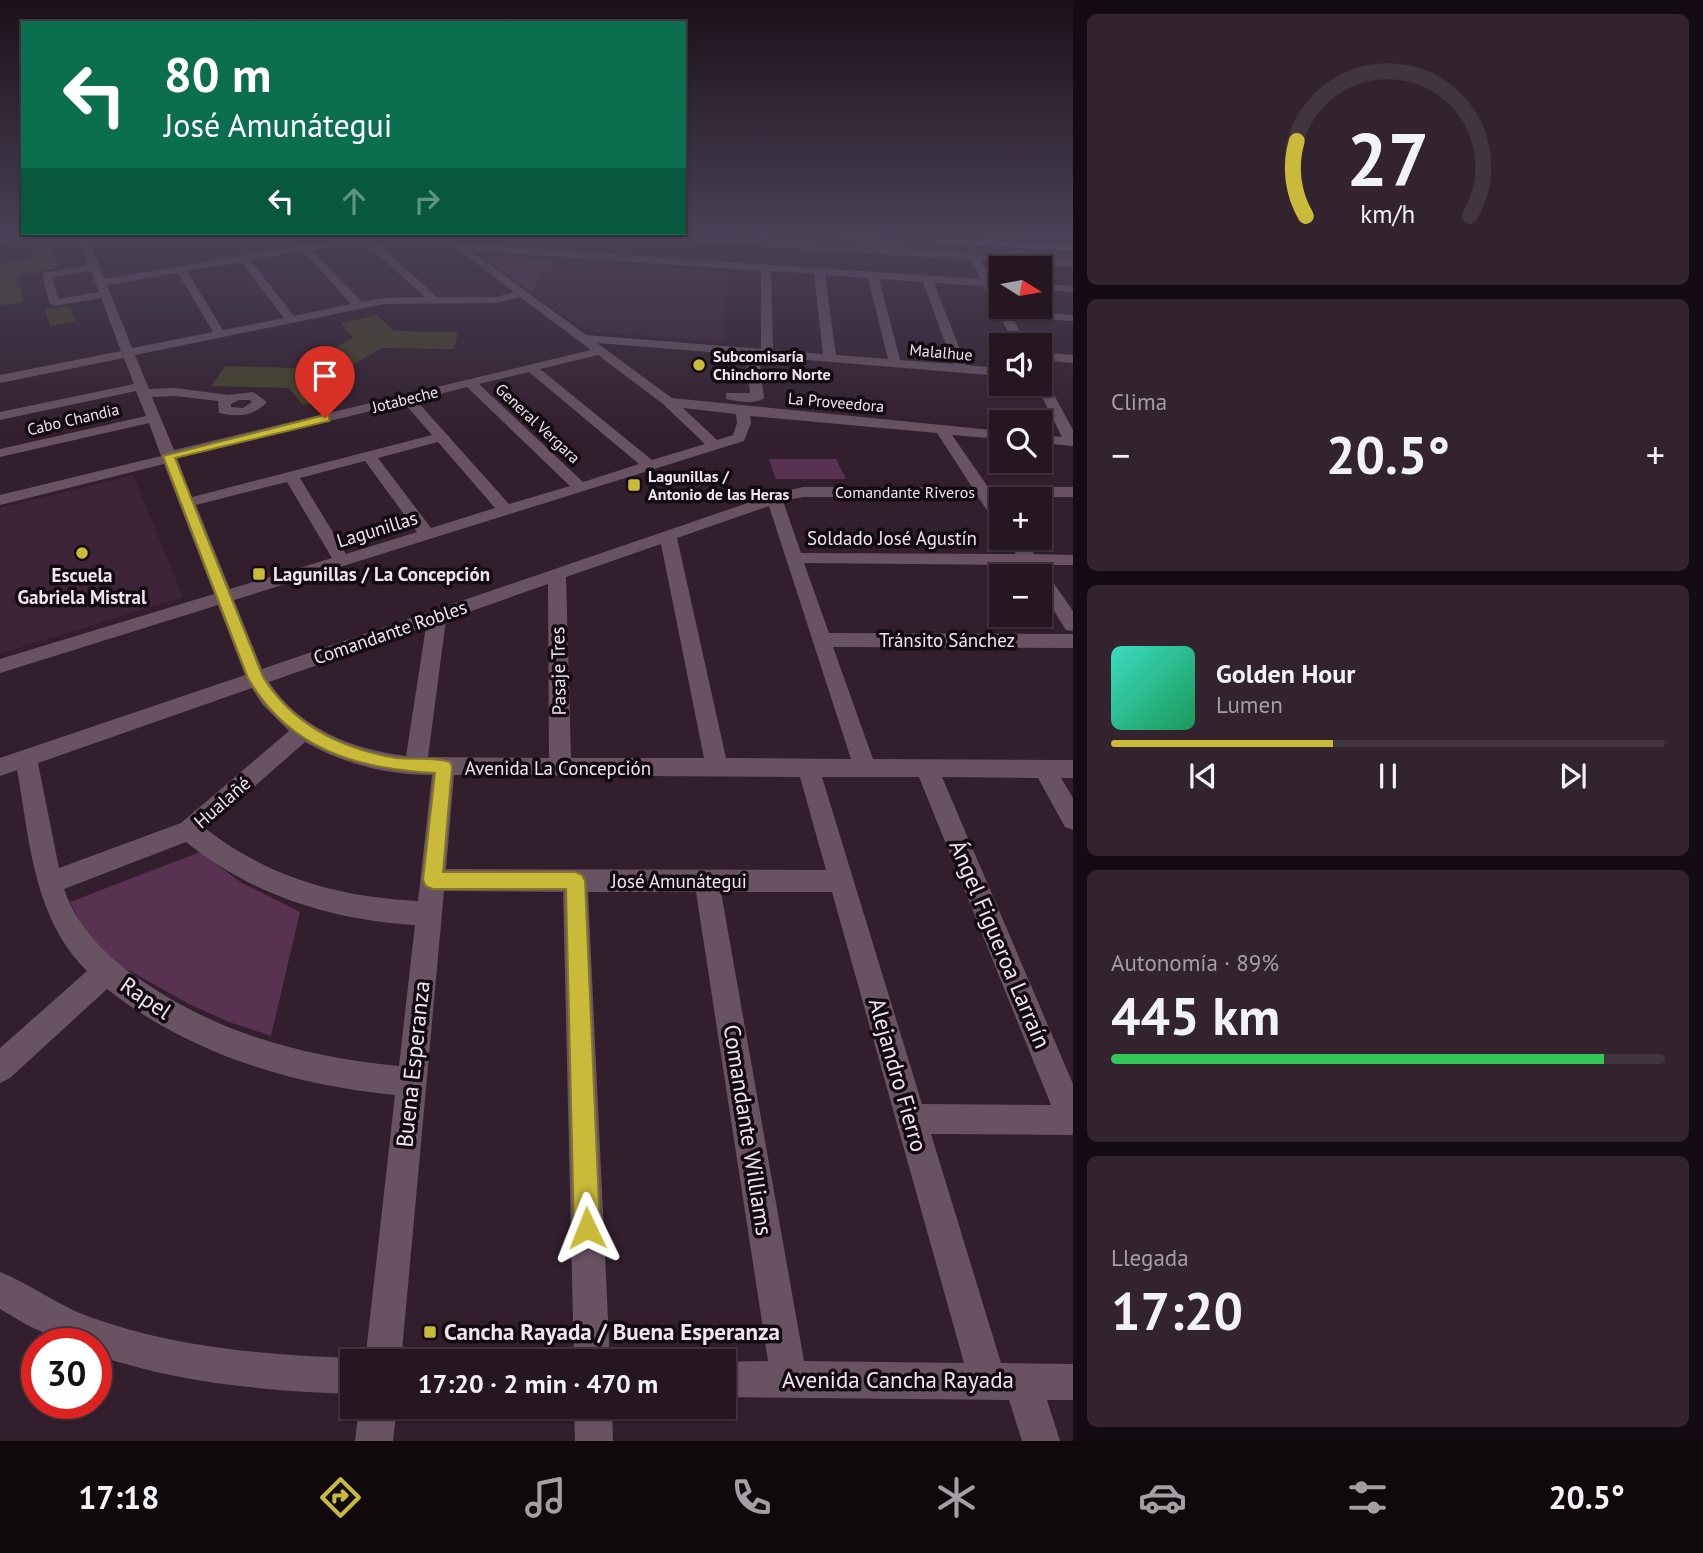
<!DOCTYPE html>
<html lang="es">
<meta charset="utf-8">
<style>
:root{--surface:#261622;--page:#32232f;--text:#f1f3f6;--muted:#a49fa5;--line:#423540;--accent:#caba3a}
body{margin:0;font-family:"PT Sans",sans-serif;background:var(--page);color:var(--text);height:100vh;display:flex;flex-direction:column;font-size:26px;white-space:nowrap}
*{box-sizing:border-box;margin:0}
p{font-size:23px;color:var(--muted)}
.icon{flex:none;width:38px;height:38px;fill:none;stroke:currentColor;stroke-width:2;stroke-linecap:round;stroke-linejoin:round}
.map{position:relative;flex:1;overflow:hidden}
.drawer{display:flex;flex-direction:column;gap:14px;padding:14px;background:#150c13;width:630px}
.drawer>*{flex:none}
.banner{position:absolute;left:21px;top:21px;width:665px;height:214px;border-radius:0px;box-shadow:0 2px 5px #0004,0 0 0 2px var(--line);background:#0b6e4f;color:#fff;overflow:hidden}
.needle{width:46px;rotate:101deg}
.buttons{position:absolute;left:989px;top:256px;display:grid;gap:14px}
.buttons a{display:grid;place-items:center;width:63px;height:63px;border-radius:0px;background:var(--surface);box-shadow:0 2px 5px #0004,0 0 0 2px var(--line);font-size:35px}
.speed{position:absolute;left:21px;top:1328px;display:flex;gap:14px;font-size:35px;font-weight:700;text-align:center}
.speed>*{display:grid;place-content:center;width:91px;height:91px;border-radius:50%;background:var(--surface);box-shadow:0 2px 5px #0004,0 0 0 2px var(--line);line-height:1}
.speed .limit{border:10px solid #d22;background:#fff;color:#111}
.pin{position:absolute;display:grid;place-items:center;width:60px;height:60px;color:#fff;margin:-72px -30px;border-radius:50% 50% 50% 0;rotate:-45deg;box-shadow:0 0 7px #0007}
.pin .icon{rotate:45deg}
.me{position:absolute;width:77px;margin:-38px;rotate:358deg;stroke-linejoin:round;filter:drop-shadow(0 0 5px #0008)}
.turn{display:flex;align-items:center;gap:24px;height:147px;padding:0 28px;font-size:32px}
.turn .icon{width:91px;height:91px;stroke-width:2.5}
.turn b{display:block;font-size:49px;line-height:60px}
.lanes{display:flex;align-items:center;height:66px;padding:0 28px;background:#0003;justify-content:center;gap:35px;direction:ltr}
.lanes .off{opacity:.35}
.big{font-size:52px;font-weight:700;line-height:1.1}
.drawer .widget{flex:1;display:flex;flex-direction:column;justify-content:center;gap:10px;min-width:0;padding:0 24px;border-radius:10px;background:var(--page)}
.drawer .dial{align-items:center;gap:0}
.dial svg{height:182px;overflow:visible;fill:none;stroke:var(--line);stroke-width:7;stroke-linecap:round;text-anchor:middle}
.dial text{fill:var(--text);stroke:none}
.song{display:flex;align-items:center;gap:21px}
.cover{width:84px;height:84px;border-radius:10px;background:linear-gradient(135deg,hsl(170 70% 55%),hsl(150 70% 35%))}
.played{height:7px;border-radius:4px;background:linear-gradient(90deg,var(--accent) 40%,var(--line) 40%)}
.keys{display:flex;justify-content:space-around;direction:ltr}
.heat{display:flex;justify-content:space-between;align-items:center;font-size:38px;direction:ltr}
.charge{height:10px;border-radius:5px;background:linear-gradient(90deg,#34c759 89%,var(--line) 0)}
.trip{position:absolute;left:340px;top:1349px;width:396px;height:70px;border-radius:0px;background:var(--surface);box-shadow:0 2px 5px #0004,0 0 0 2px var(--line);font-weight:700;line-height:70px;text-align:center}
.tab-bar{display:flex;height:112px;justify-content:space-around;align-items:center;background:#0f090e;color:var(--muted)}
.tab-bar .icon{width:49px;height:49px}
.tab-bar .on{color:var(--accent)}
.tab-bar b{font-size:32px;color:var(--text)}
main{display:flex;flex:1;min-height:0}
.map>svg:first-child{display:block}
.built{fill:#3e2438}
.green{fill:#583250}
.building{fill:#454228}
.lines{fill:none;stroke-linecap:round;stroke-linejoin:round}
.minor{fill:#695363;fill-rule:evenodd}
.major{fill:#ab80a1;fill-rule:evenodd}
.route{fill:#caba3a;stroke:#837926;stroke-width:2}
.poi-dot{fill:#caba3a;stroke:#140b12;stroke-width:2.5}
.labels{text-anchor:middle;stroke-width:7;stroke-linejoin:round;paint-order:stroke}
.far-street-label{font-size:16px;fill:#f2e4ef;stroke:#140b12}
.far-poi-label{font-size:16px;font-weight:bold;fill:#f2e4ef;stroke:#140b12;text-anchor:start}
.street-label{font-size:19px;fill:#f2e4ef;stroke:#140b12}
.poi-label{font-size:19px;font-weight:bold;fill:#f2e4ef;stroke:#140b12;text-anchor:start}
.near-street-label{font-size:23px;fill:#f2e4ef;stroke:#140b12}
.near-poi-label{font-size:23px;font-weight:bold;fill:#f2e4ef;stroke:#140b12;text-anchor:start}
</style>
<main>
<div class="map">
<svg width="1073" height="1441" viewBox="0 0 1073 1441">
<rect width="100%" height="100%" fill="#321e2d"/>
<g class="built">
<path d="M555,259l173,12 -5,71 -131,-10 -14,-6 -46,-33 12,-25 6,1z"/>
<path d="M133,475l50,122 -183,57v-146z"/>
</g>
<g class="green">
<path d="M681,236h132l146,9 5,10z"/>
<path d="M983,247l90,6v10l-84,-5z"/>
<path d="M483,256l72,3 -5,10h-7l-11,24z"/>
<path d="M769,459h67l10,20h-70z"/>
<path d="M200,852l42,31 58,29 -29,124 -42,-14 -40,-18 -82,-46 -23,-29 -14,-27z"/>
</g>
<g class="building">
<path d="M48,239l10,29 -41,9 7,25 -24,4v-43l33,-5 -4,-16z"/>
<path d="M70,306l5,15 -25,5 -5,-17z"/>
<path d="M377,315l17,16 64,1 -4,17 -72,-1 -49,28 13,19 -43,10 -14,-17 -78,-2 14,-20 72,2 56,-30 -12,-15z"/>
</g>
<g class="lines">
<g class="minor">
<path d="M12,236h17l-29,9v-6z"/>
<path d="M77,236h10l17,43 252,-43h22l-5,3 64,58h59l18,-5 -73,-56h10l11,8 519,35 -10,-19 -318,-21 -4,-3h51l268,18 -10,-18h10l10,19 95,6v6l-92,-6 11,19 9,1v6h-6l6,10v9h5l2,4 65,5v6l-61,-4 15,28h-12l-31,-59 -50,-3 32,82 35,3v8l-242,-20 5,42c-9,7 -27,3 -38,1v-6h24l-4,-38 -149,-12 75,55 329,33v8l-49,-4 36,52h85v10h-79l7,10v17l-6,-2 -17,-25h-175l-20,4 18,52 215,1 -11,-17h17l12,17 39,1v10h-32l-1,5 6,2 27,39v20l-7,-1 -26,-41v-13h-9l3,-4 -6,-1 -4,-6 -220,-2 25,70 244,1v14l-240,-1 40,112 200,1v18h-12l12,20v32l-8,-3 -27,-49 -96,-1 131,307v51l-142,-1 70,229 72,1v36h-26l13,41h-38l-13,-41 -286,-3 -2,-35 47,-1 -72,-469h-108l22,470h-36l-11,-470 -119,-1 -43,471h-36l30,-267c-103,-10 -205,-41 -288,-106l-97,89 -10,5v-35l87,-77c-54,-54 -57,-130 -70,-201l-17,6v-18l245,-83 -27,-70 -218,68v-14l214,-65 -50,-130 -164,41v-10l161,-39 -12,-33 -149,34v-8l146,-33 -10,-25 -136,29v-8l134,-28 -10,-26 -124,25v-8l121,-24 -20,-53 -47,8 -5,-3 -7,-30 46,-8zM363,241l62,56 -41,1 -22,4 -50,-52zM303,251l48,53 -57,12 -44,-56zM471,251l290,20v78l-175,-14zM241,262l43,56 -61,12 -36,-59zM91,271l8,21 -41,7 -6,-22zM771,271l43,3 9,80 -50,-4zM178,273l35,59 -81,16 -25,-63zM825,275l43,3 20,81 -52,-4zM879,279l44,3 30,82 -53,-4zM520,297l71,53 -417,100 -22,-53 23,-1 43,5 1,12c19,4 34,4 48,-11l-14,-10 -24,3 -54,-7 -26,1 -14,-34 249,-51 112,-1zM598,355l65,49 42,40 -53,16 -112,-91zM529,372l110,92 -56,18 -104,-98zM467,387l103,99 -61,18 -93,-104zM239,400h11l2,2 -9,6 -12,-1v-3zM404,403l28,32 -240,62 -15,-39zM683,408l53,6 1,9 -4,12 -16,5zM750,416l187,17 35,54h-169l-29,7 -512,175 -28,-69 510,-159 7,-18zM438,442l57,66 -64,20 -53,-70zM365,461l52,71 -71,22 -46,-76zM287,482l45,76 -102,31 -34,-84zM769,506l82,253 -125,-1 -49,-220zM661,544l43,214h-133l-5,-181zM548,584l1,174 -121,-1 18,-137zM426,627l-20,129c-54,-7 -106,-27 -137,-74zM252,688l10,16 27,27 -108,92 -122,45 -21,-105zM305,742c38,22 83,33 127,33l-14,126c-79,-4 -149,-23 -212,-72zM454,775l346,2 26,93 -380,-1zM822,777h97l132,328 -129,-1zM186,842c66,53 145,78 229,83l-16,141c-95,-9 -183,-33 -261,-88 -33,-23 -61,-51 -74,-89zM721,892h111l132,471 -160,-2z"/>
<path d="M1040,284l33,2v6l-33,-2z"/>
<path d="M1040,352l33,3v8l-33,-3z"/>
<path d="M1040,376l6,4 27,50v16l-33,-3v-8l22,2 -27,-54h5z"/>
<path d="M0,1272c30,12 56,32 87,44 85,31 175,39 265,42l9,4h-9v32c-87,-3 -173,-11 -256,-39v-11h-28l-41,-19 -27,-16z"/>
<path d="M359,1407h38l-4,34h-38z"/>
<path d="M574,1407h38l1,34h-38z"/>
</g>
<path class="major" d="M871,236h56l146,9v6l-198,-12z"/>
</g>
<linearGradient id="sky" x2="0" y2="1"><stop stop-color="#1c1019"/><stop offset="0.54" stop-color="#494157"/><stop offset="1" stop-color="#494157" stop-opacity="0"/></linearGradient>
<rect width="1073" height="438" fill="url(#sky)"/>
<path class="route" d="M325,415l4,1v5l-154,37 88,219c30,48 79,72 133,81 18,2 37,-1 54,4l2,5 -9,105h132l7,3 3,6 15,347 -4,9 -9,4 -9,-4 -4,-9 -8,-339h-133l-7,-3 -3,-6 12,-107c-78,-4 -146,-24 -187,-95l-85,-222z"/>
<g class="poi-dot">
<circle cx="699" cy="365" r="7"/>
<rect x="627" y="478" width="14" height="14" rx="3.5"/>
<circle cx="82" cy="553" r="7"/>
<rect x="252" y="567" width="14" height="14" rx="3.5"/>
<rect x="423" y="1325" width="14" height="14" rx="3.5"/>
</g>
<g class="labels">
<g class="far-street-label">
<text transform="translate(941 352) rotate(5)" y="6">Malalhue</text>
<text transform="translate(405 399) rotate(-14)" y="6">Jotabeche</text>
<text transform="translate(836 402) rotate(5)" y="6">La Proveedora</text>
<text transform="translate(73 419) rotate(-13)" y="6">Cabo Chandia</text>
<text transform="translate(538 423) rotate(43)" y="6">General Vergara</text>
<text x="905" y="498">Comandante Riveros</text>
</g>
<g class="far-poi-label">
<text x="713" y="362">Subcomisaría<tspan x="713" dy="18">Chinchorro Norte</tspan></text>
<text x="648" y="482">Lagunillas /<tspan x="648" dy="18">Antonio de las Heras</tspan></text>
</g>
<g class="street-label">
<text transform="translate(377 529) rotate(-17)" y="7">Lagunillas</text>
<text x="892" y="545">Soldado José Agustín</text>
<text transform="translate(390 632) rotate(-19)" y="7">Comandante Robles</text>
<text x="947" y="647">Tránsito Sánchez</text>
<text transform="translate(558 671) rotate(-91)" y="7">Pasaje Tres</text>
<text x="558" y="775">Avenida La Concepción</text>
<text transform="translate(222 802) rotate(-41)" y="7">Hualañé</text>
<text x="679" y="888">José Amunátegui</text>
</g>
<g class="poi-label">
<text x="273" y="581">Lagunillas / La Concepción</text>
<text x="82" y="582" text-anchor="middle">Escuela<tspan x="82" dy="22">Gabriela Mistral</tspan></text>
</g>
<g class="near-street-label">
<text transform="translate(1000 944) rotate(67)" y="8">Ángel Figueroa Larraín</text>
<text transform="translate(146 998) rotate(34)" y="8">Rapel</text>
<text transform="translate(413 1064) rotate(-84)" y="8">Buena Esperanza</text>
<text transform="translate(898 1075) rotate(74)" y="8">Alejandro Fierro</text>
<text transform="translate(748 1130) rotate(81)" y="8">Comandante Williams</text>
<text x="898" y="1388">Avenida Cancha Rayada</text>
</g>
<g class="near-poi-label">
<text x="444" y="1340">Cancha Rayada / Buena Esperanza</text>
</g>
</g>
</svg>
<div class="buttons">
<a><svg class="needle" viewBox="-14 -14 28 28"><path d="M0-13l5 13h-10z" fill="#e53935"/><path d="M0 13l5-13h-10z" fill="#a49fa5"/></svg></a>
<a><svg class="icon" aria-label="sound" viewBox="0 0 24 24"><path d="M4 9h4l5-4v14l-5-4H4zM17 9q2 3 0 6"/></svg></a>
<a><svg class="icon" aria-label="search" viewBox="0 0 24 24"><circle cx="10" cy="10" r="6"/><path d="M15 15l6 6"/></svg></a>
<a>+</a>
<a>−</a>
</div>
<div class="speed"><div class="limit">30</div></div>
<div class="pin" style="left:325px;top:418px;background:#d93025"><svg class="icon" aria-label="arrive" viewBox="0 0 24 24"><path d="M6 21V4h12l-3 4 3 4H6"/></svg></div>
<svg class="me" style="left:587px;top:1228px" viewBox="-20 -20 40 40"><path d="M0-17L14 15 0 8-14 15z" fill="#caba3a" stroke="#fff" stroke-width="4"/></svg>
<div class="trip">17:20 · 2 min · 470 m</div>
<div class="banner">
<div class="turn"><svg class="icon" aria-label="left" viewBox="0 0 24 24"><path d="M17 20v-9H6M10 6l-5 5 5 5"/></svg><div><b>80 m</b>José Amunátegui</div></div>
<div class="lanes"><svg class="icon" aria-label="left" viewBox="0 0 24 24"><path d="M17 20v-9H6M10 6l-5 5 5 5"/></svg><svg class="icon off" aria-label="ahead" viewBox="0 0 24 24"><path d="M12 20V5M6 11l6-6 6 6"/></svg><svg class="icon off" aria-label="right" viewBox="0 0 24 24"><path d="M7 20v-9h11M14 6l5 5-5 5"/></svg></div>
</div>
</div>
<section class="drawer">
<div class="widget dial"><svg viewBox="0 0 100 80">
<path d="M14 69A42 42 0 1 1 86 69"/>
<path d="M14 69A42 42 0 0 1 10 36" stroke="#caba3a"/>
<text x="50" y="56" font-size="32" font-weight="700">27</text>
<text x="50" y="72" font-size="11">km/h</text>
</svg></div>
<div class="widget"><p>Clima</p>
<div class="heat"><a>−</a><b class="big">20.5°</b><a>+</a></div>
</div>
<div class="widget">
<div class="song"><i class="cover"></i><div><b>Golden Hour</b><p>Lumen</p></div></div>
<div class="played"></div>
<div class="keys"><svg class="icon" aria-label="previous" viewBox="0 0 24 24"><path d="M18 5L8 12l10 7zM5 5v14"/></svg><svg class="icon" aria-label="pause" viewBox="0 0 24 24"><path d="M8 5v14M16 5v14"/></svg><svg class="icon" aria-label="next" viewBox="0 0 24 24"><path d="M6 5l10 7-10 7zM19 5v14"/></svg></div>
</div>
<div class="widget"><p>Autonomía · 89%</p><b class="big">445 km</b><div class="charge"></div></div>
<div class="widget"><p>Llegada</p><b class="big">17:20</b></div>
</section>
</main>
<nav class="tab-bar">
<b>17:18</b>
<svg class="icon on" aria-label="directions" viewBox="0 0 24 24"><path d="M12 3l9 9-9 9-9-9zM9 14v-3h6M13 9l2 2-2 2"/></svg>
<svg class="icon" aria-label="music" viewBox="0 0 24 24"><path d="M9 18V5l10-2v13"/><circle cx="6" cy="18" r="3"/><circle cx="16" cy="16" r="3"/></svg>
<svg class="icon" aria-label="phone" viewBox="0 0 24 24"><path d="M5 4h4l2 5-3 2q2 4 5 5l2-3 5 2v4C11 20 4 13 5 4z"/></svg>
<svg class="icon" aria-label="climate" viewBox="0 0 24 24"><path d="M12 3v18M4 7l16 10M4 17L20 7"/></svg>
<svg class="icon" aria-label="car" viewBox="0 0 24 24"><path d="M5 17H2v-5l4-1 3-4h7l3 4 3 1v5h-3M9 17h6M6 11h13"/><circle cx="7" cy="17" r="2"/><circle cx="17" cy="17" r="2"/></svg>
<svg class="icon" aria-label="filters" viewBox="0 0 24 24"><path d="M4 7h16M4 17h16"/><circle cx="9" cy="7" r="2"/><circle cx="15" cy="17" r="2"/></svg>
<b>20.5°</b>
</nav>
